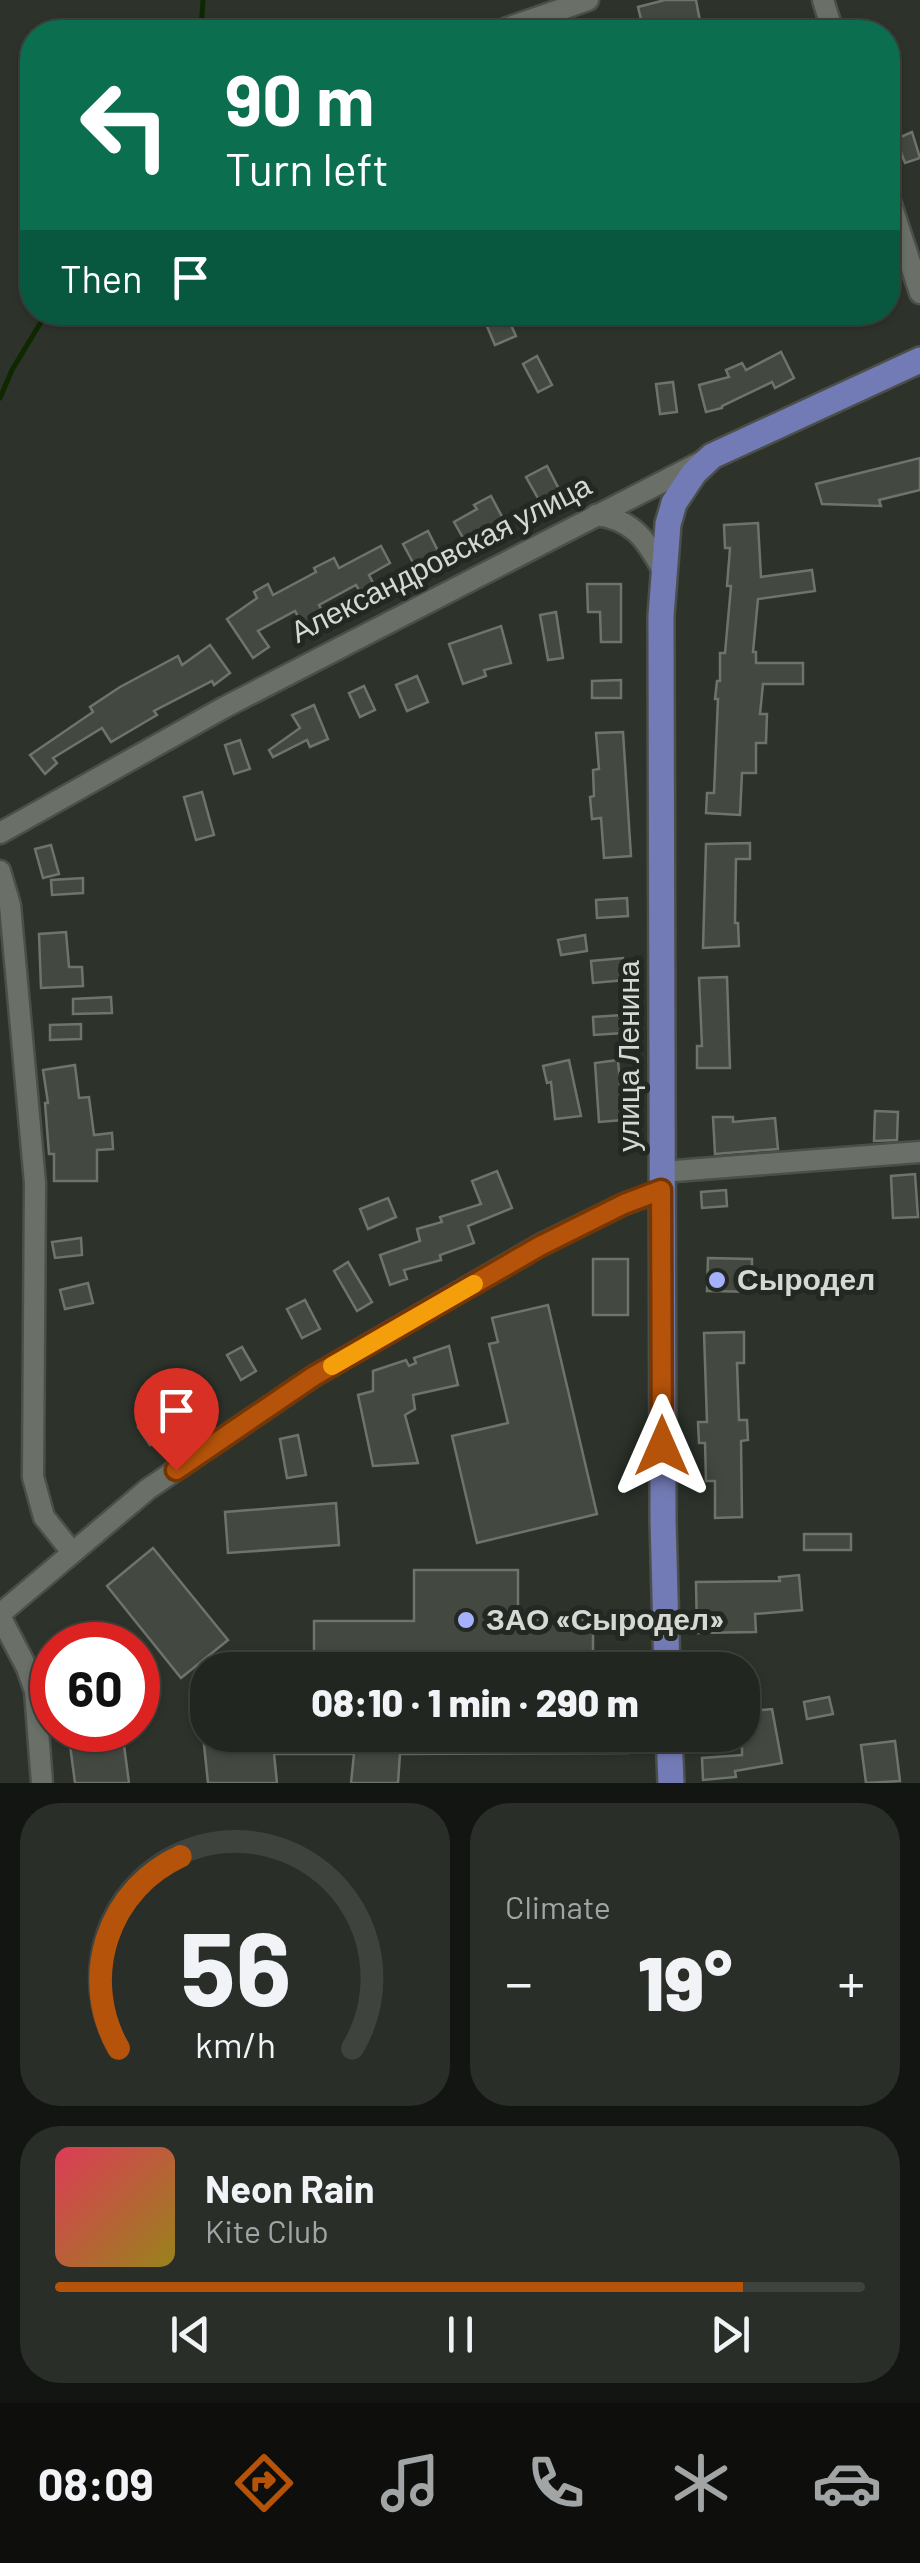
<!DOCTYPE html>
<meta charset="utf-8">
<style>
:root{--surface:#222620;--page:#2a2e29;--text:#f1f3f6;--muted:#a2a5a5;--line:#3f433e;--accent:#b45309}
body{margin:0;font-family:Barlow,sans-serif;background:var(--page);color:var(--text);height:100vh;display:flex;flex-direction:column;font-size:38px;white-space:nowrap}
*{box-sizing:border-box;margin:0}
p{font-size:32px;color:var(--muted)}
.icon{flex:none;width:55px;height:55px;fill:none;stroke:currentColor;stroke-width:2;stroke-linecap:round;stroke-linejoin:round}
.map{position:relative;height:1783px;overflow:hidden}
.drawer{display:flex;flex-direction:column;gap:20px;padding:20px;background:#131512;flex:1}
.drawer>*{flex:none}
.guide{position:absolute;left:20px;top:20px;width:880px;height:305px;border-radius:40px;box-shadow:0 2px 8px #0004,0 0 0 2px var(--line);background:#0b6e4f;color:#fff;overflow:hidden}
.speed{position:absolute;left:30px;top:1622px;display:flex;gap:20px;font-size:50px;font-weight:700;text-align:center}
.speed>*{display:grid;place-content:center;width:130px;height:130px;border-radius:50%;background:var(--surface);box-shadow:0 2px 8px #0004,0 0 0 2px var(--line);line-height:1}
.speed .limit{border:15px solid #d22;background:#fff;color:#111}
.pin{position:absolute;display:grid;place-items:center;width:85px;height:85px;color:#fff;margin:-102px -42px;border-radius:50% 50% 50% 0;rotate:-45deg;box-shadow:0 0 10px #0007}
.pin .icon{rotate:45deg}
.me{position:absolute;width:110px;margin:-55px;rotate:0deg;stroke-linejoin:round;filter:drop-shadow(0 0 8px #0008)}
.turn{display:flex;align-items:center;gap:35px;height:210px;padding:0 40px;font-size:45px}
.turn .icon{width:130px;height:130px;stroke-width:2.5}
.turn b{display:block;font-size:70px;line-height:85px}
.then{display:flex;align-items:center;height:95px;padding:0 40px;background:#0003;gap:20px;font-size:38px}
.big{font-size:75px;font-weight:800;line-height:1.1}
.drawer .card{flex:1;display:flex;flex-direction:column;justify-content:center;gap:15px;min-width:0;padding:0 35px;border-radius:40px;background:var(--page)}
.drawer .dial{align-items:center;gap:0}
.dial svg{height:260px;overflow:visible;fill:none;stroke:var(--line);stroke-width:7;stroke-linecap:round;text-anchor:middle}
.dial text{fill:var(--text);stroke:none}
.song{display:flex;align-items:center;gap:30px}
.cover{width:120px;height:120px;border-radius:15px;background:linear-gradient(135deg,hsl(350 70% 55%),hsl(50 70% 35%))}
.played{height:10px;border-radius:5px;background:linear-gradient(90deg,var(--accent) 85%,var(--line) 85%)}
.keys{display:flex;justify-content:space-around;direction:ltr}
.heat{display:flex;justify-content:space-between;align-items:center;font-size:55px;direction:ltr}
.drawer .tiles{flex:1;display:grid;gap:20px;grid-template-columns:1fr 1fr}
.card:last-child{grid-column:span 2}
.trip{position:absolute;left:190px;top:1652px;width:570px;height:100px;border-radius:40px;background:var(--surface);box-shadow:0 2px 8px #0004,0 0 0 2px var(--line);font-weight:800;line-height:100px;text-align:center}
.menu{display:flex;height:160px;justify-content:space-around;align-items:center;background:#0e0f0d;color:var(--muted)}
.menu .icon{width:70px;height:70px}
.menu .on{color:var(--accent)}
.menu b{font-size:45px;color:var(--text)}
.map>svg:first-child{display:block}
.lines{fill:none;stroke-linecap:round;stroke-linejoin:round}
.stream{stroke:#0e2900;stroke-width:5}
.building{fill:#434841;stroke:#6e746c;stroke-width:2.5}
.minor-casing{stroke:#4b4f4a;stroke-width:25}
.major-casing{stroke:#4b4f4a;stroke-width:30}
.minor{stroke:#6a7068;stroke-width:20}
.major{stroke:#727bb5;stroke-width:25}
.route-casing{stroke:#753606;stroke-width:25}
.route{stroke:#b45309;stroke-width:18}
.slow{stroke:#f59e0b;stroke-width:18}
.poi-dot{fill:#a5b1fc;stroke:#242822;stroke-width:4}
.labels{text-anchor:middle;stroke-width:10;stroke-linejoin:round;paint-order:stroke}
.street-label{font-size:30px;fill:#d5d8d4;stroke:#242822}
.poi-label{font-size:30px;font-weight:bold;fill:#d5d8d4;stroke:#242822;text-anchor:start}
</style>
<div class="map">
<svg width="920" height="1783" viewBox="0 0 920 1783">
<rect width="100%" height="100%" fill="#2d322b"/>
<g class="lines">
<g class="stream">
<path d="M201,32l2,-32"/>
<path d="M0,398l12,-28 35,-58"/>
</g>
</g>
<g class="building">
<path d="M665,0h31l6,32h-58l-6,-25z"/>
<path d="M912,132l8,26 -15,5 -9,-24z"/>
<path d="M494,312h11l11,24 -21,9 -12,-28z"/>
<path d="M781,352l13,26 -19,10 -3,-6 -50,24v2l-16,4 -7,-27 30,-8 -3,-7 16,-7 4,7z"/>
<path d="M537,356l15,29 -14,7 -15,-28z"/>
<path d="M673,382l4,30 -17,2 -4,-30z"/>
<path d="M920,458v32l-41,10 2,6 -59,-2 -6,-20z"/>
<path d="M547,466l12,23 -20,11 -13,-23z"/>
<path d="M491,496l15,28 -40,19 -12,-21 23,-13 -3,-4z"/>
<path d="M758,523l3,54 51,-7 3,21 -57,8 -5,53h3v11h47v21h-40l-3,30h7l-1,29h-10v30h-14l-2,42 -34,-2 1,-20h7l4,-94h-3l2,-18h3v-28h5l6,-67h-4l3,-38h-5l-1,-23z"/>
<path d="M428,531l12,24 -24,13 -13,-24z"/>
<path d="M381,546l9,17 -21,12 9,17 -14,7 -8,-14 -37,20 7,14 -21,11 -10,-19 -37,20 11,16 -16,11 -26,-39 30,-21 -3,-6 14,-8 5,11 43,-23 -2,-4 20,-10 5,10z"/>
<path d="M587,584h34v58h-20l-1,-30h-12z"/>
<path d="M556,612l7,46 -15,2 -8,-45z"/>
<path d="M501,626l10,37 -27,7 2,6 -23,8 -14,-40z"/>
<path d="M210,645l20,28 -16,12 -2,-4 -58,30 3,4 -46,27 -9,-14 -49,30 4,5 -12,11 -15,-19 63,-43 -3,-5 30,-20 58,-31 4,9z"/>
<path d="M417,676l11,26 -21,9 -11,-26z"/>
<path d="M621,680v18h-29v-17z"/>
<path d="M364,686l11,24 -15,7 -11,-24z"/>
<path d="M314,705l14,34 -18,8 -3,-7 -34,17 -4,-7 31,-22 -8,-13z"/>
<path d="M623,732l8,124 -27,2 -3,-40 -9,1 -2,-22 4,-1 -1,-26 6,-1 -3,-36z"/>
<path d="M240,740l10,29 -16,5 -9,-29z"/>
<path d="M202,792l12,43 -18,5 -12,-43z"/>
<path d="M750,843v16h-14l-1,64h3l1,23 -36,2 3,-104z"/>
<path d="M51,845l8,29 -16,4 -8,-29z"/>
<path d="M83,878v15l-31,2 -1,-15z"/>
<path d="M627,898l1,18 -31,2 -1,-18z"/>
<path d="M66,932l3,35h13l1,19 -42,2 -2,-54z"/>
<path d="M585,935l2,16 -26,4 -3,-15z"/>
<path d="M623,958l2,22 -32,3 -2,-22z"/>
<path d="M727,977l3,91h-33v-22h5l-3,-68z"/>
<path d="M111,997l1,16 -39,1v-15z"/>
<path d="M622,1015l1,18 -29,2 -1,-18z"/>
<path d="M81,1024v15l-31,1v-15z"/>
<path d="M569,1060l12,56 -26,3 -4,-37 -4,1 -4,-17z"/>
<path d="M618,1060l5,60 -24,2 -4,-59z"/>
<path d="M75,1065l4,33 10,-1 5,38 18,-2 1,16 -16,1v31h-43v-27h-5l-4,-51h3l-5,-33z"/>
<path d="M875,1111l23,1 -1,28 -23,1z"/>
<path d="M713,1117h20v5l42,-4 3,31 -63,5z"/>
<path d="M497,1171l15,37 -44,18 6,17 -34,12 1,5 -37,10 3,9 -17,6 -10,-30 40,-14 -3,-12 25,-7 -2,-5 41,-13 -9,-23z"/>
<path d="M915,1174l3,43 -25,1 -2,-42z"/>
<path d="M726,1190l1,16 -25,2 -1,-16z"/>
<path d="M388,1198l8,19 -28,12 -8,-20z"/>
<path d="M81,1238l1,17 -27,3 -3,-16z"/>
<path d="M708,1258l44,1v13l10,1 -1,19 -54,-1z"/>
<rect x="593" y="1259" width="35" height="56"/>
<path d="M348,1262l24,40 -15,9 -23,-40z"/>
<path d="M88,1283l5,20 -28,6 -5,-19z"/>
<path d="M305,1300l15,29 -18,9 -15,-29z"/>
<path d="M548,1305l49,209 -120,29 -25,-107 56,-13 -19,-79 9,-2 -6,-24z"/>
<path d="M744,1332v31h-7l2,57h8l1,20 -7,1 1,76 -27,1v-37h-9l-1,-38h-6l-1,-21h9l-3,-89z"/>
<path d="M449,1346l9,39 -45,10 2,14 -10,6 13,48 -45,3 -15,-71 15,-4v-20l33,-11 3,6 7,-3 -2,-5z"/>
<path d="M242,1347l14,24 -15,9 -14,-25z"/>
<path d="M158,1414l12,19 -20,12 -12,-18z"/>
<path d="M298,1435l8,40 -19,3 -7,-39z"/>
<path d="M336,1503l3,42 -111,8 -3,-41z"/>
<rect x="804" y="1534" width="47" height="16"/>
<path d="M153,1548l75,92 -47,38 -74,-92z"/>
<path d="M414,1570h104v50h75v50h-299v-15h20v-34h100z"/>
<path d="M799,1575l3,35 -47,4 1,18 -59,1 -1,-51 84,-1 -1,-4z"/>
<path d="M829,1697l4,17 -26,5 -3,-17z"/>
<path d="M772,1709l10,54 -47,8 1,6 -33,3 -1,-22 40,-3v-43z"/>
<path d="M68,1730h54l7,53h-54z"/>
<path d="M203,1735h425v18l-228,1 -2,29h-47l3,-29h-80l3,29h-69z"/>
<path d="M895,1741l5,40 -34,2 -5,-38z"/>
</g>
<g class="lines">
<g class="minor-casing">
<g id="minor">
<path d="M823,0l10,32"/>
<path d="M507,28l81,-28"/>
<path d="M888,195l32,98"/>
<path d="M596,515c36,4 50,24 66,54"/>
<path d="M0,833l225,-126 476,-245"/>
<path d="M0,871l10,34 25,278 -2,294 11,40 28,35"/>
<path d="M662,1172l258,-20"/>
<path d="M0,1614l148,-125 166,-113 226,-131 84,-41 37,-13"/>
<path d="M0,1616l27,52 8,23 7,92"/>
</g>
</g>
<g class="major-casing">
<g id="major">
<path d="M667,1670l-4,-150 -2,-904 7,-92 6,-21 20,-30 18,-17 208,-96"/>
<path d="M669,1735l2,48"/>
</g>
</g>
<use href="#minor" class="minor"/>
<use href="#major" class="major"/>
</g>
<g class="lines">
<g class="route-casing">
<path id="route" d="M176,1470l138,-94 162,-93 64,-37 84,-42 37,-14 1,256"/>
</g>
<use href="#route" class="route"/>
<path class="slow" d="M332,1366l142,-82"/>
</g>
<g class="poi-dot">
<circle cx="717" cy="1280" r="10"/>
<circle cx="466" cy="1620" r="10"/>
</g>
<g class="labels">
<g class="street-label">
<text transform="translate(441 559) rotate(-27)" y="10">Александровская улица</text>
<text transform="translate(629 1056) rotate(-90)" y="10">улица Ленина</text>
</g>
<g class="poi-label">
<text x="737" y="1290">Сыродел</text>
<text x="486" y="1630">ЗАО «Сыродел»</text>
</g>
</g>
</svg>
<div class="speed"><div class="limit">60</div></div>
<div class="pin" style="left:176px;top:1470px;background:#d93025"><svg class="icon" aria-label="arrive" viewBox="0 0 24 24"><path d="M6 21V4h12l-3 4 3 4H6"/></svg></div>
<svg class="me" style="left:662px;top:1446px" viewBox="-20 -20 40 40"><path d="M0-17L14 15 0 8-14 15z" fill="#b45309" stroke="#fff" stroke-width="4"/></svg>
<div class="trip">08:10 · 1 min · 290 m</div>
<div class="guide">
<div class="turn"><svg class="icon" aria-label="left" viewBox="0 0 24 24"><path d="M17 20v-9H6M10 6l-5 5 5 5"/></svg><div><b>90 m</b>Turn left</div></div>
<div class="then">Then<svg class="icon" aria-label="arrive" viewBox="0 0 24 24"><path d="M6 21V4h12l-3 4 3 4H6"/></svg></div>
</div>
</div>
<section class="drawer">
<div class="tiles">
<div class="card dial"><svg viewBox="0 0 100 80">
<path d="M14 69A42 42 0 1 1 86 69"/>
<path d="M14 69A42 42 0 0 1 33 10" stroke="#b45309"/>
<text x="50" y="56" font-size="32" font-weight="700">56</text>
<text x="50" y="72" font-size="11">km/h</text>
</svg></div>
<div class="card"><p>Climate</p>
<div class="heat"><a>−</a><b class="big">19°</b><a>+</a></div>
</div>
<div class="card">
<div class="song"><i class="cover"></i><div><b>Neon Rain</b><p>Kite Club</p></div></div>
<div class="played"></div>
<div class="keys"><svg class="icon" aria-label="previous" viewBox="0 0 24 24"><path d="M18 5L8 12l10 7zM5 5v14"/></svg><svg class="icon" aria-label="pause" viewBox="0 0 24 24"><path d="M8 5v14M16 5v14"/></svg><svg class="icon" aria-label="next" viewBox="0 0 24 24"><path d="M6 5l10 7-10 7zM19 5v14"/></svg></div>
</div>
</div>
</section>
<nav class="menu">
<b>08:09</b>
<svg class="icon on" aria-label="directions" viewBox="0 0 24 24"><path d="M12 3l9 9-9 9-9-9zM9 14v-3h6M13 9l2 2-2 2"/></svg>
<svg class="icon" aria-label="music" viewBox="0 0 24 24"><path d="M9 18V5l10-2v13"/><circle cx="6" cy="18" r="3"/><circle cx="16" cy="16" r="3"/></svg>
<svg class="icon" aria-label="phone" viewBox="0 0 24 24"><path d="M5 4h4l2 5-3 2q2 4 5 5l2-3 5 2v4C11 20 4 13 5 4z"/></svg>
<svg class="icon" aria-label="climate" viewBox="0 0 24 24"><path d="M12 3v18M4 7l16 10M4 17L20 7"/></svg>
<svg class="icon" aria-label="car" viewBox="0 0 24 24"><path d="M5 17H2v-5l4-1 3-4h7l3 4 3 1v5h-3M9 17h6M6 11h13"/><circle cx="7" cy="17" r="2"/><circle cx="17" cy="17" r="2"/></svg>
</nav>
